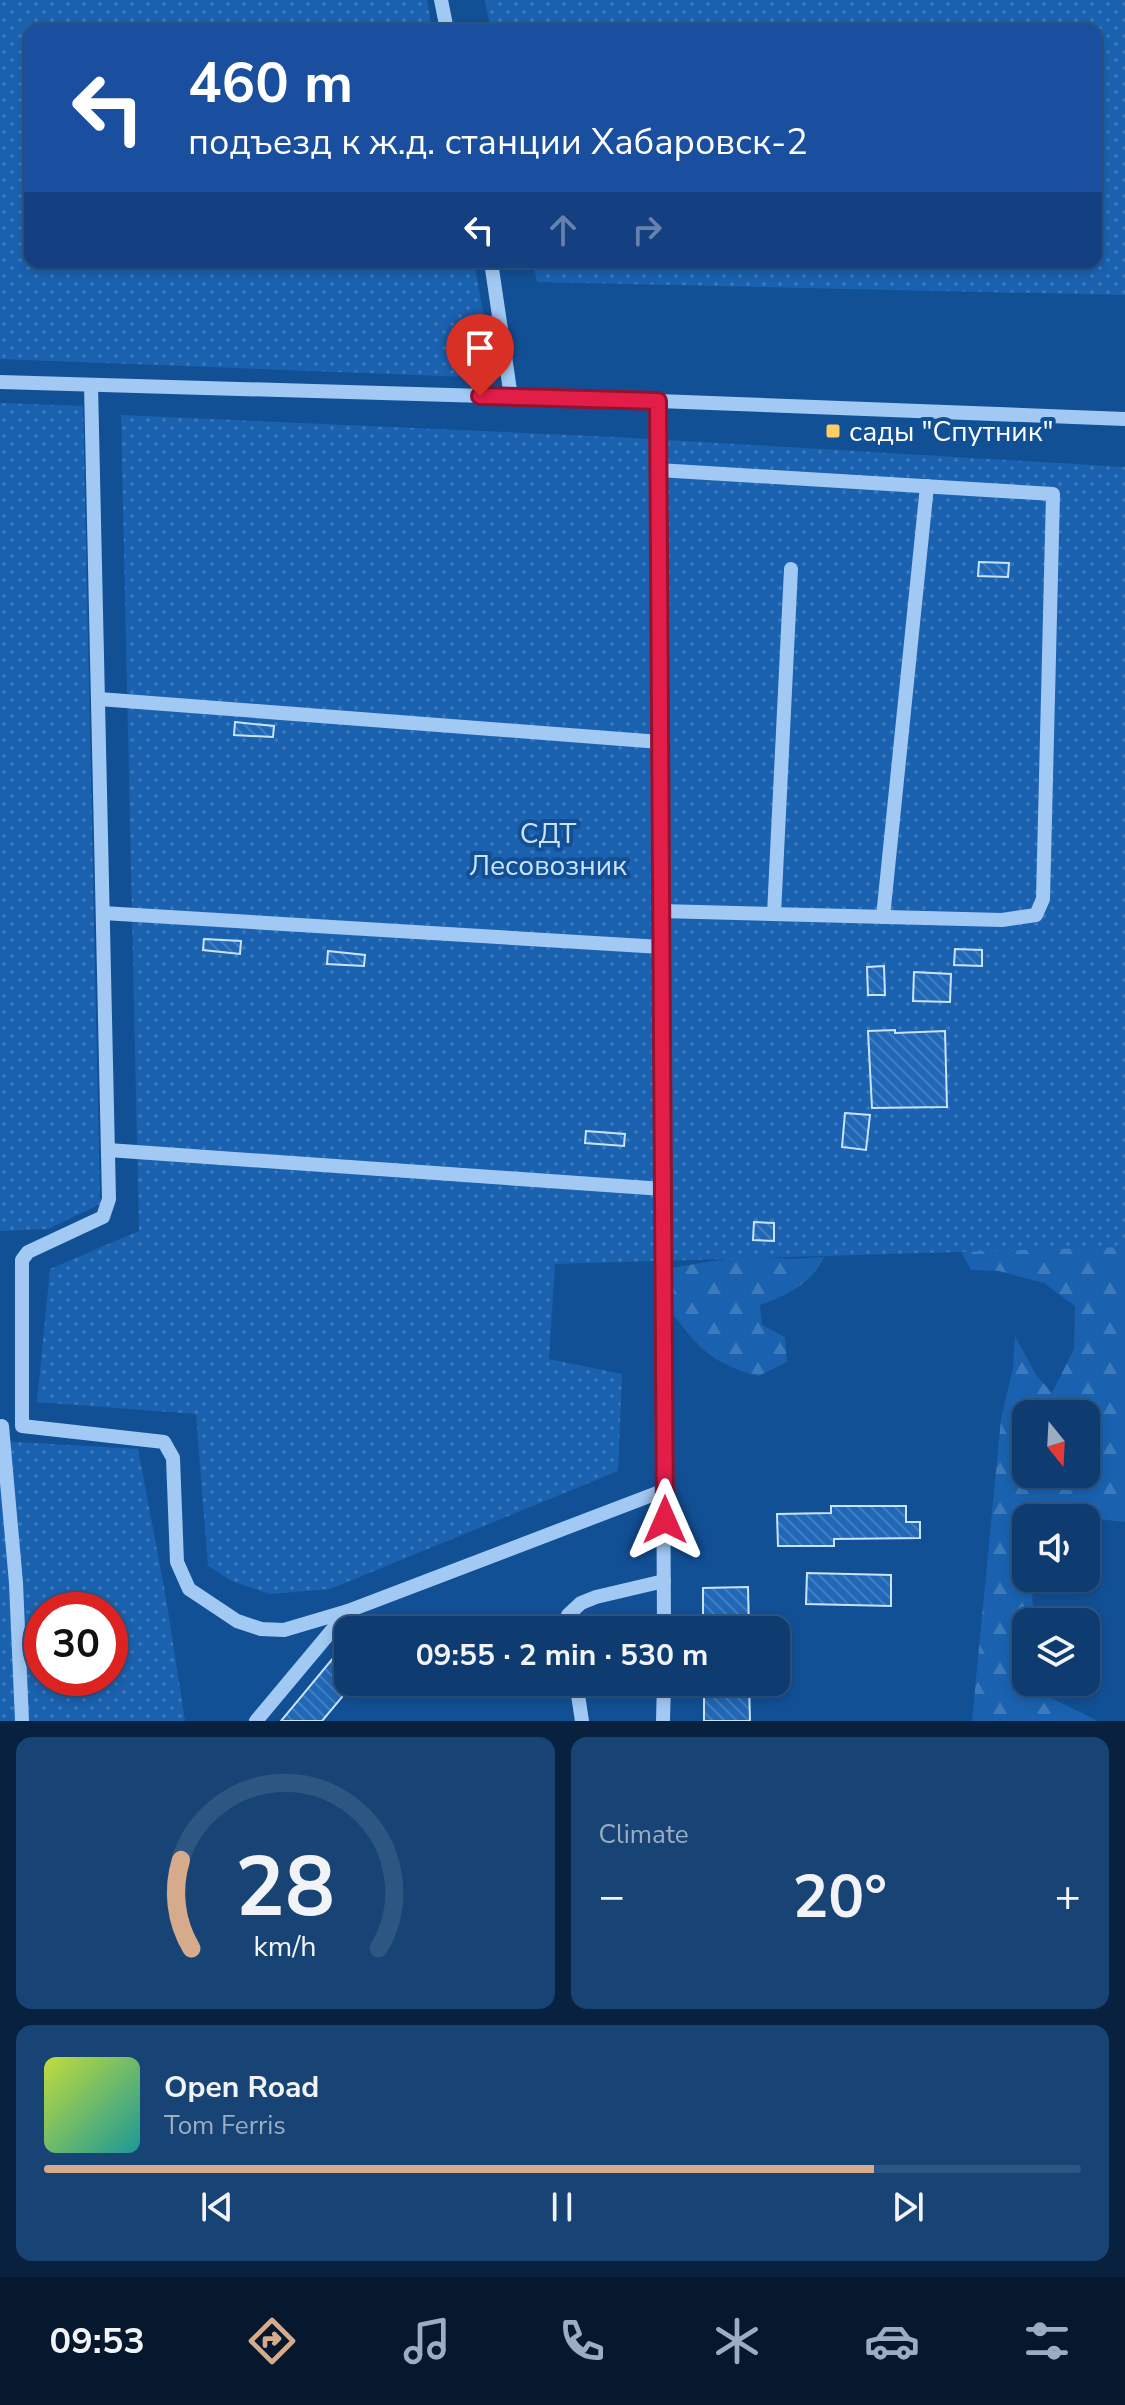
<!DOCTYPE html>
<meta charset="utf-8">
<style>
:root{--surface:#0e3c70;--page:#174375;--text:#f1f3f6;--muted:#9badc3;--line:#2e5683;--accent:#d6ab8b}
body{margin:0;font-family:"Nunito Sans",sans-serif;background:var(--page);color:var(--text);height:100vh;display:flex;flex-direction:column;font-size:30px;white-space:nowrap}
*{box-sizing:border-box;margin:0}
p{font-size:26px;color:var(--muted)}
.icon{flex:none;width:44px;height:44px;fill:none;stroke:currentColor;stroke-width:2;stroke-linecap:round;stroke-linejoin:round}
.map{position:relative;height:1721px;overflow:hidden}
.sheet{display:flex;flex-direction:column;gap:16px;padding:16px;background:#08213e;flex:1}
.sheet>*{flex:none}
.guide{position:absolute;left:24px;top:24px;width:1078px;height:244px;border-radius:16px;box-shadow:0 4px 12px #0003,0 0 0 2px var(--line);background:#1a4fa0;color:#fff;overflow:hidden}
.needle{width:52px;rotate:162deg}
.fabs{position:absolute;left:1012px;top:1400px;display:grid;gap:16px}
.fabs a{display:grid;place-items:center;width:88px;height:88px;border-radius:16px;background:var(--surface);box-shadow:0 4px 12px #0003,0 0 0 2px var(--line);font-size:40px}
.speed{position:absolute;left:24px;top:1592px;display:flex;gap:16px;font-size:40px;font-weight:700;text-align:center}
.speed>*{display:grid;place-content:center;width:104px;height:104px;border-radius:50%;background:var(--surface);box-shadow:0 4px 12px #0003,0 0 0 2px var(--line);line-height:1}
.speed .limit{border:12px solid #d22;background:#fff;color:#111}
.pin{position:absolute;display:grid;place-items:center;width:68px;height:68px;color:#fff;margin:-82px -34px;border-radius:50% 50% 50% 0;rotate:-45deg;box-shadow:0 0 8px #0007}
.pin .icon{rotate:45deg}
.me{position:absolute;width:88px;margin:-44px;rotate:0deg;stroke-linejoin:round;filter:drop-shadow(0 0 6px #0008)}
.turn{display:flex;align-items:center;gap:28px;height:168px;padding:0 32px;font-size:36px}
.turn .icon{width:104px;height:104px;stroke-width:2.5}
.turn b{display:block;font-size:56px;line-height:68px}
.lanes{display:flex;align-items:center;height:76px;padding:0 32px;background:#0003;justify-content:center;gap:40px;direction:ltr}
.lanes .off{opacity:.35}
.big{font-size:60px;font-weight:700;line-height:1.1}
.sheet .tile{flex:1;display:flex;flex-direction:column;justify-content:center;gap:12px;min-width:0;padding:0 28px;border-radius:16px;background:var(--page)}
.sheet .dial{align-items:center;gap:0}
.dial svg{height:208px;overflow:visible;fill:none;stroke:var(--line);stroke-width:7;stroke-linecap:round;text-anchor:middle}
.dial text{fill:var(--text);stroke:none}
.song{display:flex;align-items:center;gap:24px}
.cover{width:96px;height:96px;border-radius:12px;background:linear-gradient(135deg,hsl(70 70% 55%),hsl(180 70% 35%))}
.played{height:8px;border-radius:4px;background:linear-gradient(90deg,var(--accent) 80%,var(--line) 80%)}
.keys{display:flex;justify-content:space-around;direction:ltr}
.heat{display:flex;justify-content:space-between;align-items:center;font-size:44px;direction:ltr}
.sheet .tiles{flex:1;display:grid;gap:16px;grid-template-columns:1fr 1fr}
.tile:last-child{grid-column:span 2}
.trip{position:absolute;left:334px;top:1616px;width:456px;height:80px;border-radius:16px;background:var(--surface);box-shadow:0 4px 12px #0003,0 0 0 2px var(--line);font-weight:700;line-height:80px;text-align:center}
.tab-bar{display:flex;height:128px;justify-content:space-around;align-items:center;background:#06182d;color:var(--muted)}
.tab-bar .icon{width:56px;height:56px}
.tab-bar .selected{color:var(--accent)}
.tab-bar b{font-size:36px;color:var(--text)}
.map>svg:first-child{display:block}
.forest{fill:url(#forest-firs);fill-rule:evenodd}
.garden{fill:url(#garden-dots);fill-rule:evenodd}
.building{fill:url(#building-back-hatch);stroke:#cae3fd;stroke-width:2}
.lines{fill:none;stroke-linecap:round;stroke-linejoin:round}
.minor{stroke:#a2c9f3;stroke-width:14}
.route-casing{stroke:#92132f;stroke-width:20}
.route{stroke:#e11d48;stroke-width:14}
.poi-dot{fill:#ffcd64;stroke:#125096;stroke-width:3}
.labels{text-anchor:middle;stroke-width:8;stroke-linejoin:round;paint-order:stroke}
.poi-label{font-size:28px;fill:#fff;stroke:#125096;text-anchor:start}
.park-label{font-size:28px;fill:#cae3fd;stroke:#125096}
</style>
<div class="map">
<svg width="1125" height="1721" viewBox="0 0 1125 1721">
<defs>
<pattern id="forest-firs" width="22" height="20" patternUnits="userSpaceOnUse" patternTransform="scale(2)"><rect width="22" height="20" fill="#1a62b0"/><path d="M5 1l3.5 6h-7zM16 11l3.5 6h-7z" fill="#3c7abc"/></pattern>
<pattern id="garden-dots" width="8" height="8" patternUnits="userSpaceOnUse" patternTransform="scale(2)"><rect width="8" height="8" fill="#1a62b0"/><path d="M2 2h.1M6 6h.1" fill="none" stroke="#3c7abc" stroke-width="1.8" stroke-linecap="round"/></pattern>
<pattern id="building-back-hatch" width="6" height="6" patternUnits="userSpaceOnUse" patternTransform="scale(2)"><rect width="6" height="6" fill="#2067b5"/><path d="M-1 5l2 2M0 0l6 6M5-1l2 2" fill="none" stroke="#417ec0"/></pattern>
</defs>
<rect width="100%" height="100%" fill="#125096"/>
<g class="forest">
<path d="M1125,930v592l-46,-5 -51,-10 -2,71h5l3,44h-8v60h21l4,16 47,23h-126l29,-302 12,-51 2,-32 21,39 16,18 22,-44 1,-43 -31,-23 -45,-12 -28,-1 -19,-35zM1026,1414h60v60h-60z"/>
<path d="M744,1256l49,3 31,-2c-11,26 -39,39 -64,48l2,20 23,12 2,25 -28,14c-48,-12 -61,-29 -90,-67l2,-41z"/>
</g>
<g class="garden">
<path d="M0,0h427l5,30h-402v232h444l21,116 -495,-19z"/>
<path d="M485,0h640v295l-588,-13 -4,-20h563v-232h-605z"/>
<path d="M0,403l83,3 17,798 -52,25 -48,2z"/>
<path d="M121,415l495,22 509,30v780l-570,17 -6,95 73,15 -4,97 -288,118 -60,5 -38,-13 -24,-15 -12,-152 -159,-12 13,-133 89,-38z"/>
<path d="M0,1441l138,8 28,149 19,123h-185zM42,1610h68v68h-68z"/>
</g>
<g class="building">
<path d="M979,562l30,1 -1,14 -30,-1z"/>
<path d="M235,722l39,4 -1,11 -39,-2z"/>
<path d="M204,939l37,2 -1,13 -37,-4z"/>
<path d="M955,949l27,1v16l-28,-1z"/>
<path d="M328,951l37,4 -1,11 -37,-2z"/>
<path d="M884,966l1,29h-17l-1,-28z"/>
<path d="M914,972l37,2 -1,28 -37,-1z"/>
<path d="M895,1030v3l50,-2 2,76 -75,1 -4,-77z"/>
<path d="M845,1113l25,2 -4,35 -24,-3z"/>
<path d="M586,1131l39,3 -1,12 -39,-3z"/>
<path d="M754,1222l20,1v18l-21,-1z"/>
<path d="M831,1506h75v16h14v16l-86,1v7h-56l-1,-32 54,-1z"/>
<path d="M807,1573l84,2v31l-85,-2z"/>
<path d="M748,1587l1,43h-46v-42z"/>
<path d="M348,1640v50l-26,31h-41z"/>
<path d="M704,1682h45l1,39h-46z"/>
</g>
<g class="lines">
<g class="minor">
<path d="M441,0l6,30"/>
<path d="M491,262l20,135"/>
<path d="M0,382l658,19 467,18"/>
<path d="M91,385l18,814 -6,18 -75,35 -6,8v166l142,16 9,16 4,104 12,27 48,32 24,8 23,1 64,-19"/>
<path d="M658,401l6,1229"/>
<path d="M658,470l395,24 -10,405 -7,16 -34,5 -341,-9"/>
<path d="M99,699l561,43"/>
<path d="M103,913l558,34"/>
<path d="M774,914l17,-345"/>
<path d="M883,917l44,-431"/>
<path d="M108,1150l555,39"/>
<path d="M2,1426l14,157 6,138"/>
<path d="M568,1630v-15l13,-12 15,-6 68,-16"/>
<path d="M576,1682l6,39"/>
<path d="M256,1721l92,-110 317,-121"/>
<path d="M663,1721l1,-39"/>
</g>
</g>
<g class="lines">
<g class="route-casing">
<path id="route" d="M480,396l178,5 7,1119"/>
</g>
<use href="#route" class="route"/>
</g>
<rect class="poi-dot" x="825" y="423" width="16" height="16" rx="4"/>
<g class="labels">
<g class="poi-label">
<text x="849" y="441">сады "Спутник"</text>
</g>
<g class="park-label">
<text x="548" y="843">СДТ<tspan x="548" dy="32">Лесовозник</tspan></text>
</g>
</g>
</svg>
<div class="fabs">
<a><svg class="needle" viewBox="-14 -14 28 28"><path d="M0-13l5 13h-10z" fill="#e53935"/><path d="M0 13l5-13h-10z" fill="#9badc3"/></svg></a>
<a><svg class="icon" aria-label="sound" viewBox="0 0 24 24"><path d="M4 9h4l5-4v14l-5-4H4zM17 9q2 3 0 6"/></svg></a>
<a><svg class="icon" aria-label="layers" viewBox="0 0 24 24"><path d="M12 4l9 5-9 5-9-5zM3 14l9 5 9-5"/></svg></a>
</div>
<div class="speed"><div class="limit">30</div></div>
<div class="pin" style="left:480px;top:396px;background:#d93025"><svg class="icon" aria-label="arrive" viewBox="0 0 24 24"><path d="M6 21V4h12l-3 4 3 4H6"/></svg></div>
<svg class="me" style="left:665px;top:1520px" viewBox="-20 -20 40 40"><path d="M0-17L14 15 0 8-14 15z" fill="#e11d48" stroke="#fff" stroke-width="4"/></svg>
<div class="trip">09:55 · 2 min · 530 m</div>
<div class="guide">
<div class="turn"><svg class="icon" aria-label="left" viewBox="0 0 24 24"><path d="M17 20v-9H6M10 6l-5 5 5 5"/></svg><div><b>460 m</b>подъезд к ж.д. станции Хабаровск-2</div></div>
<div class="lanes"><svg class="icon" aria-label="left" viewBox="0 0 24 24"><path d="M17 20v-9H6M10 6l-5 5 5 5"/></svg><svg class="icon off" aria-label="ahead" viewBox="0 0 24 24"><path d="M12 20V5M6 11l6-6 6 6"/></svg><svg class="icon off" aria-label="right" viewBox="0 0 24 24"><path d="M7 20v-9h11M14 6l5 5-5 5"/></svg></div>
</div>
</div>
<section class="sheet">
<div class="tiles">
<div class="tile dial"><svg viewBox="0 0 100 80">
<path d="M14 69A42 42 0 1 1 86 69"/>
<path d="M14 69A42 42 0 0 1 10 35" stroke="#d6ab8b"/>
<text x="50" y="56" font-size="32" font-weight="700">28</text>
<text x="50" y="72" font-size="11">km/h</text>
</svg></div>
<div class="tile"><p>Climate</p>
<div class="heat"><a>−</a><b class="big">20°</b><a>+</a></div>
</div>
<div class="tile">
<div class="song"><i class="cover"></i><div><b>Open Road</b><p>Tom Ferris</p></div></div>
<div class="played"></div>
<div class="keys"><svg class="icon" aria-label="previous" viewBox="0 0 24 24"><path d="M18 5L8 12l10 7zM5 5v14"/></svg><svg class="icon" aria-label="pause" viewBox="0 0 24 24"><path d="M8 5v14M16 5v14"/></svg><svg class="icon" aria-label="next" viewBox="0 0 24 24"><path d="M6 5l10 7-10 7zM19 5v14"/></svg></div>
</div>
</div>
</section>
<nav class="tab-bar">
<b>09:53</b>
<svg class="icon selected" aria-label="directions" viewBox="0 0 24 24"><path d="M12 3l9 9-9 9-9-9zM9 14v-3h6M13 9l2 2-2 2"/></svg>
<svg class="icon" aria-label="music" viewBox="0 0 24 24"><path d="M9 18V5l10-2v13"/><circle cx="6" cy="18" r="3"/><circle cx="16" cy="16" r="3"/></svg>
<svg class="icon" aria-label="phone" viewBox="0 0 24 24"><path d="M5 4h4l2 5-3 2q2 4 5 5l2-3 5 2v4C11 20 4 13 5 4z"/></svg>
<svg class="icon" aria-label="climate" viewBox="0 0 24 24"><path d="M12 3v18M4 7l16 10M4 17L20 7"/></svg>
<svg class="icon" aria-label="car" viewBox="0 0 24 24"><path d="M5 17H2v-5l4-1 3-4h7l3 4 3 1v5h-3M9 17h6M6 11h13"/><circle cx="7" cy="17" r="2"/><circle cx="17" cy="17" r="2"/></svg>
<svg class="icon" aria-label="filters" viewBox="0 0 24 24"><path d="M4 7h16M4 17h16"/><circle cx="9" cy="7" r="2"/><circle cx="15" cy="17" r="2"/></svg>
</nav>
